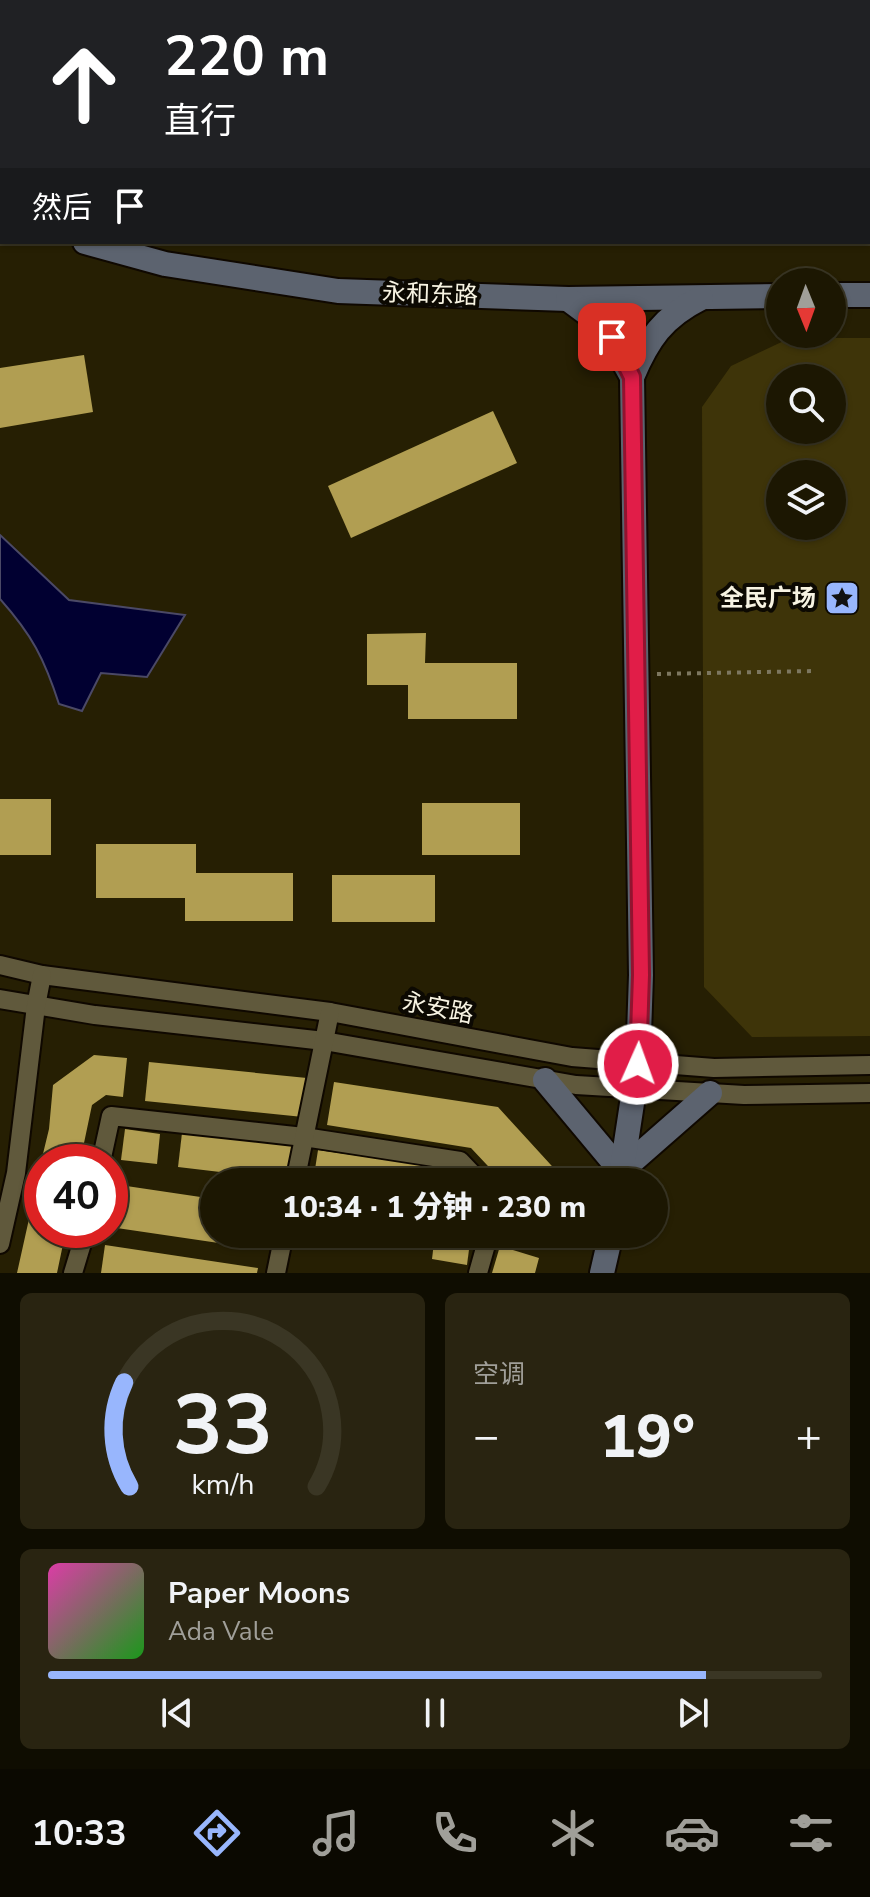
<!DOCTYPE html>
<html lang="zh">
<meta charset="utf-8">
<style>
:root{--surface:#1c1702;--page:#292411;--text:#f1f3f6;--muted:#a09f99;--line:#3a3624;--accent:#98b6fd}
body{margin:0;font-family:"Nunito Sans","Noto Sans SC",sans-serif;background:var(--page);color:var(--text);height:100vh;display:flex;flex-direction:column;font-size:30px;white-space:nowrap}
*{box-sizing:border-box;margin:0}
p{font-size:26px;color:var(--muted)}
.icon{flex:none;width:44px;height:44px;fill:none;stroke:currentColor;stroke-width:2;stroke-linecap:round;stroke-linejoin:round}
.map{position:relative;height:1273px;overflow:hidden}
.sheet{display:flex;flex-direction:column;gap:20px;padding:20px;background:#0f0d01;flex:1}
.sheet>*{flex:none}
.banner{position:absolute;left:0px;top:0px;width:870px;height:244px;box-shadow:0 2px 6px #0004,0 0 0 2px var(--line);background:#202124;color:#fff;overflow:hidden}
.needle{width:52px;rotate:179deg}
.tools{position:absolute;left:766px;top:268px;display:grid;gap:16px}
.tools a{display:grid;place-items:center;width:80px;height:80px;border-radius:50%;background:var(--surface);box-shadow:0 2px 6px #0004,0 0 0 2px var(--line);font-size:40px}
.speed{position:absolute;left:24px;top:1144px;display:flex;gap:16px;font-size:40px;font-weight:700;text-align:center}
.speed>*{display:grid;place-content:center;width:104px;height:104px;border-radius:50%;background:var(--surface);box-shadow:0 2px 6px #0004,0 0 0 2px var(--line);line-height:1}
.speed .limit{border:12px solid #d22;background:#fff;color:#111}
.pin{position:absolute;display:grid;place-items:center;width:68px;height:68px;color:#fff;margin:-34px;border-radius:16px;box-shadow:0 4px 12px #0006}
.me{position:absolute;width:88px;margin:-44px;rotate:2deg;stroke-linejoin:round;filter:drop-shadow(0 0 6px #0008)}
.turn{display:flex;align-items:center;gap:28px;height:168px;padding:0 32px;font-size:36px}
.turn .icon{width:104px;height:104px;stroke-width:2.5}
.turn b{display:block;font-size:56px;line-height:68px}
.then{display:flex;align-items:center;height:76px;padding:0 32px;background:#0003;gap:16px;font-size:30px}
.big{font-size:60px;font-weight:800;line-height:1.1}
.sheet .tile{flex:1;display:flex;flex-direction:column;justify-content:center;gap:12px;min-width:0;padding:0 28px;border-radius:12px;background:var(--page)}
.sheet .dial{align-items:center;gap:0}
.dial svg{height:208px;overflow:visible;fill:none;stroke:var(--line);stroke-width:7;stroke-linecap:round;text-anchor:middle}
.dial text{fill:var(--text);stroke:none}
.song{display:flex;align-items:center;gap:24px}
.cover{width:96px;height:96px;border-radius:12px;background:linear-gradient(135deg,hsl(320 70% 55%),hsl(120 70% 35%))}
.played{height:8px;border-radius:4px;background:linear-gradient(90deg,var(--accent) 85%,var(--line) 85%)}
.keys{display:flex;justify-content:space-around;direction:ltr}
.heat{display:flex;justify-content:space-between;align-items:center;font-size:44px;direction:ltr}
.sheet .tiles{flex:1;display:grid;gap:20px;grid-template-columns:1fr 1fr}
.tile:last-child{grid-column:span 2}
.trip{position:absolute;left:200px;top:1168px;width:468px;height:80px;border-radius:40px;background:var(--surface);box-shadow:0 2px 6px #0004,0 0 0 2px var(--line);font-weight:800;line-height:80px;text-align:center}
.tabs{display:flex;height:128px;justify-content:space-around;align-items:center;background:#0b0901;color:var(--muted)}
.tabs .icon{width:56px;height:56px}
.tabs .selected{color:var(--accent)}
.tabs b{font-size:36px;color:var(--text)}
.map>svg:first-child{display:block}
.green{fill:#3e3409;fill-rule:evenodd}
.water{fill:#010031;stroke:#4b4966;stroke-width:2}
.building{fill:#b19e52}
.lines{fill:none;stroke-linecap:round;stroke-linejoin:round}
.street-casing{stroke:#0f0800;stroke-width:22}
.secondary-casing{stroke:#0f0800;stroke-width:28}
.path{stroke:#7d7760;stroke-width:4;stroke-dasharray:4 6;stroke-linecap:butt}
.street{stroke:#60593c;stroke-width:18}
.secondary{stroke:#5c636f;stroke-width:24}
.route-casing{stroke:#92132f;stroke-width:20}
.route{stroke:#e11d48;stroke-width:14}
.labels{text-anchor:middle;stroke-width:8;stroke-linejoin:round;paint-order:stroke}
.street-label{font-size:24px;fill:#f7f3e2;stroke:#0c0902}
.poi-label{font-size:24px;font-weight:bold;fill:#f7f3e2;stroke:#0c0902;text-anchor:end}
</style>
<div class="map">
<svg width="870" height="1273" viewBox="0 0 870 1273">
<rect width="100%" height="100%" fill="#261f03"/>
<path class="green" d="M790,338h80v698l-118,1 -48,-50 -2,-580 29,-41zM780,378h52v52h-52zM780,474h52v52h-52z"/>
<path class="water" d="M0,535l69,65 116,15 -38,62 -46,-4 -19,38 -23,-7c-15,-46 -27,-69 -59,-105z"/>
<g class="building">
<path d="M84,355l9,57 -93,16v-60z"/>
<path d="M493,411l24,52 -166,75 -23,-52z"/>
<path d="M426,633l-1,30h92v56h-109v-34h-41v-51z"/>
<rect x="0" y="799" width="51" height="56"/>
<rect x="422" y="803" width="98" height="52"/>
<path d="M96,844h100v29h97v48h-108v-23h-89z"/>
<rect x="332" y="875" width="103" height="47"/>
<path d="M94,1055l33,3 -4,39 -17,-2 -14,10 -12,57h-39l8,-33 4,-44z"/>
<path d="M149,1062l158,16 -4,39 -158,-16z"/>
<path d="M334,1082l164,25 63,69 -1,6h-57l-32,-34 -144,-23z"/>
<path d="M125,1129l35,5 -3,30 -36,-4z"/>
<path d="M182,1133l111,13 -4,34 -111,-13z"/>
<path d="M318,1150l141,20 10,12h-156z"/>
<path d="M41,1165l1,65h24l-9,43h-40z"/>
<path d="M113,1184l101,15v35h47l-2,15 -149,-22z"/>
<path d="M321,1234h80l-3,16 -78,-12z"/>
<path d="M435,1234h36l-4,31 -35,-6z"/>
<path d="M105,1245l153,23 -1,5h-156z"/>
<path d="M500,1246l39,12 -4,15h-43z"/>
</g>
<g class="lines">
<g class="street-casing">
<g id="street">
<path d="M0,965l42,10 288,37 242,45 142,11 156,-3"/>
<path d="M0,999l95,16 229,26 252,44 168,10 126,-2"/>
<path d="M101,1162l10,-46 193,21 156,24 20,21"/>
<path d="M295,1182l35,-170"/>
<path d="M0,1244l16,-71 20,-167 6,-31"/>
<path d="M73,1273l13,-43"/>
<path d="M276,1273l8,-39"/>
<path d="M478,1273l11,-39"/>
</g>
</g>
<g class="secondary-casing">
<g id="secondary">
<path d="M0,134l2,1"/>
<path d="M0,217l2,1"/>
<path d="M868,224h2"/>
<path d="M85,242l80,22 173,27 230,8 212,-3"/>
<path d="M832,295h38"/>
<path d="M568,299l35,26 29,52"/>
<path d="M545,1080l76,91 89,-78"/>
<path d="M620,1182l18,-118 3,-89 -9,-598c16,-38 31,-60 69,-79"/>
<path d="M602,1273l9,-39"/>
</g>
</g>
<path class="path" d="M657,674l158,-3"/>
<use href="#street" class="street"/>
<use href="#secondary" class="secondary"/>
</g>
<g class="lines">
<g class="route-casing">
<path id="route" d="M612,337l20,40 9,598 -3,89"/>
</g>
<use href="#route" class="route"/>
</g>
<defs>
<g id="sight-square" transform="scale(1.8)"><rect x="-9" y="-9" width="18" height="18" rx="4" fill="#98b6fd" stroke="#0c0902"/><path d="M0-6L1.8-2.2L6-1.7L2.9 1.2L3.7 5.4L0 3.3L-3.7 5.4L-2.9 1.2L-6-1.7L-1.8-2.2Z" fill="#111"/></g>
</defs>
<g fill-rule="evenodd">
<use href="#sight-square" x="842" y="598"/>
</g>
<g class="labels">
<g class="street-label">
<text transform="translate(430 294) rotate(2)" y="8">永和东路</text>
<text transform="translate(438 1008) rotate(11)" y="8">永安路</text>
</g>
<g class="poi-label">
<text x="816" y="606">全民广场</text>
</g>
</g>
</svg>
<div class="tools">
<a><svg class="needle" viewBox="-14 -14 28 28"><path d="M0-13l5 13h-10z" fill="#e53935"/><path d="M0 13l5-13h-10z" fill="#a09f99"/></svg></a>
<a><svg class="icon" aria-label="search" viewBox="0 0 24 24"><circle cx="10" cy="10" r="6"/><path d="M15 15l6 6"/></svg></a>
<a><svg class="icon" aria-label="layers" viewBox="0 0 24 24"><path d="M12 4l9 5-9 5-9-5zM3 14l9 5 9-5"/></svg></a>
</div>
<div class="speed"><div class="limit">40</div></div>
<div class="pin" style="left:612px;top:337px;background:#d93025"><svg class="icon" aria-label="arrive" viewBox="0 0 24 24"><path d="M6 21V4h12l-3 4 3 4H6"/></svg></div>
<svg class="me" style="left:638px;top:1064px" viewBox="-20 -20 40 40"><circle r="17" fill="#e11d48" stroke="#fff" stroke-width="3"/><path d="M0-11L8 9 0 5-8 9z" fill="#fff"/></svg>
<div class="trip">10:34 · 1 分钟 · 230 m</div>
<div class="banner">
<div class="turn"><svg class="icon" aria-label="ahead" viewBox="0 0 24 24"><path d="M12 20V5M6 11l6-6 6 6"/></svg><div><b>220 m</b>直行</div></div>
<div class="then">然后<svg class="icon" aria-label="arrive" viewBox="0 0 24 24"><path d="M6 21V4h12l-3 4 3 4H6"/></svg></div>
</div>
</div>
<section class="sheet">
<div class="tiles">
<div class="tile dial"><svg viewBox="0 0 100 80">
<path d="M14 69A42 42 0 1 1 86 69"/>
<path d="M14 69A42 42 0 0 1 12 29" stroke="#98b6fd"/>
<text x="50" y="56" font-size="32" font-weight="700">33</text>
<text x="50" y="72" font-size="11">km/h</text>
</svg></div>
<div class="tile"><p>空调</p>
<div class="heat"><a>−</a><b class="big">19°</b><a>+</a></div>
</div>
<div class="tile">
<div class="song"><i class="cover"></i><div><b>Paper Moons</b><p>Ada Vale</p></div></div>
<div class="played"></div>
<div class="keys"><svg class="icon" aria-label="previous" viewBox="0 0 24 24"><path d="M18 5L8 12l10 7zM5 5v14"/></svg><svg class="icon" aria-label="pause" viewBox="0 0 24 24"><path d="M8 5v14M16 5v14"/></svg><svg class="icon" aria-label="next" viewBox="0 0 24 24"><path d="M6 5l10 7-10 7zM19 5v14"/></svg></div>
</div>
</div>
</section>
<nav class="tabs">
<b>10:33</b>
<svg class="icon selected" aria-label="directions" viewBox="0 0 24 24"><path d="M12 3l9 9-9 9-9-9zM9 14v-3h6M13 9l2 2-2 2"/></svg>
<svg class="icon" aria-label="music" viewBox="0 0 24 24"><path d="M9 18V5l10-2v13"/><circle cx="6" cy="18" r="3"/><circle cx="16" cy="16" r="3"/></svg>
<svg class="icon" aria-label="phone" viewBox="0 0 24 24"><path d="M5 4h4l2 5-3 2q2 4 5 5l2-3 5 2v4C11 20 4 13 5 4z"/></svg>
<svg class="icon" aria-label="climate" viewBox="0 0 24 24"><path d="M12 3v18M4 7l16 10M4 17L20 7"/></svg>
<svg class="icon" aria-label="car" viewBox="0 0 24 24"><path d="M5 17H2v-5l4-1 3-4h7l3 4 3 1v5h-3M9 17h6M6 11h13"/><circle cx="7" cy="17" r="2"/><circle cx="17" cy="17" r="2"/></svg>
<svg class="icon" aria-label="filters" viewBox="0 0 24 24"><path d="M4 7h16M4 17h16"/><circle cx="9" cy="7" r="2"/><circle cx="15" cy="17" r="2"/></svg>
</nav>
